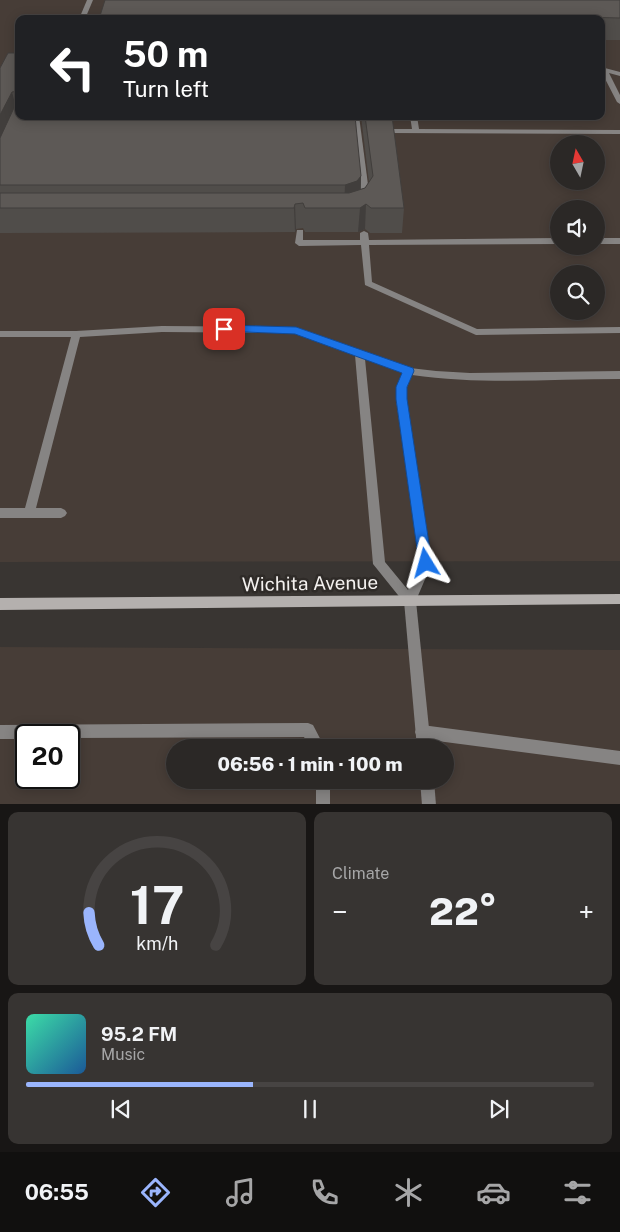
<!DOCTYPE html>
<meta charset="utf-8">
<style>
:root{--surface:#2b2826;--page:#373432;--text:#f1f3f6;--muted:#a6a6a7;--line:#474443;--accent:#9ab5fd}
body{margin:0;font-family:"Public Sans",sans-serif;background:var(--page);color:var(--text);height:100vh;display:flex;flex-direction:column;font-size:19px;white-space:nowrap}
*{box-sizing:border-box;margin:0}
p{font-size:16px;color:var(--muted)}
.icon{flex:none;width:28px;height:28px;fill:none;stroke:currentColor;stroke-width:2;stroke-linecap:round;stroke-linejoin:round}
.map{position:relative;height:804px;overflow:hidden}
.side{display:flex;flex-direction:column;gap:8px;padding:8px;background:#181615;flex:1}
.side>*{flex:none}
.guide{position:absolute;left:15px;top:15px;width:590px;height:105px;border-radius:10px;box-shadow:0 2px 12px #0003,0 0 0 1px var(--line);background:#202124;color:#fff;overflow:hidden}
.needle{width:32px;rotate:351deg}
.tools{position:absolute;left:550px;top:135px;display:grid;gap:10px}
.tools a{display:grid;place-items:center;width:55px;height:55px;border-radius:50%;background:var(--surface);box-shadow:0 2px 12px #0003,0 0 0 1px var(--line);font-size:25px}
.speed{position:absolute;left:15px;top:724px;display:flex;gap:10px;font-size:25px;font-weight:700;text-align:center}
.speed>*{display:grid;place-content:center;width:65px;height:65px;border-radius:50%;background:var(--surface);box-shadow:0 2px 12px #0003,0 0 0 1px var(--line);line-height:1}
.speed .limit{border:2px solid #111;border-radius:8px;background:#fff;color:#111}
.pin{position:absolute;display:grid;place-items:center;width:42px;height:42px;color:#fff;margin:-21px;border-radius:10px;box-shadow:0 2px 8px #0006}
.me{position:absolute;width:55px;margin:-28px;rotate:352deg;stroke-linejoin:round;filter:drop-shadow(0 0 4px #0008)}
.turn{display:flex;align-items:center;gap:18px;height:105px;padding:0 25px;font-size:22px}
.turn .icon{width:65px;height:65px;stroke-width:2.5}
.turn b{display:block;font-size:35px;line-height:42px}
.big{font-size:38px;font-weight:800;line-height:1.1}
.side .card{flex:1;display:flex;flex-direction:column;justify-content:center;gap:8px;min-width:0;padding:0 18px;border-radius:10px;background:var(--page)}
.side .dial{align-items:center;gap:0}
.dial svg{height:130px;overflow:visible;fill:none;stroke:var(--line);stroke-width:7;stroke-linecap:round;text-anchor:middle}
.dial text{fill:var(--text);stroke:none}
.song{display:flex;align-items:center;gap:15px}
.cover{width:60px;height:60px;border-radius:8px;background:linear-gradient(135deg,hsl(160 70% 55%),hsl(210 70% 35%))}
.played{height:5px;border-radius:2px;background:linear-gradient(90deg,var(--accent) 40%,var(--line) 40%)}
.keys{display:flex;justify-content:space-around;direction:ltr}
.heat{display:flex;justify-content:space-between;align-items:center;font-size:28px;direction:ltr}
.side .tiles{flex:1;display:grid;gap:8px;grid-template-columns:1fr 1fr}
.card:last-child{grid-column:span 2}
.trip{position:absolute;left:166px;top:739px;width:288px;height:50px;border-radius:25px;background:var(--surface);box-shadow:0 2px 12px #0003,0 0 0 1px var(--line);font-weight:800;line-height:50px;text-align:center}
.tab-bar{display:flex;height:80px;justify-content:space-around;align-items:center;background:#11100f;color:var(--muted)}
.tab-bar .icon{width:35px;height:35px}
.tab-bar .active{color:var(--accent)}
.tab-bar b{font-size:22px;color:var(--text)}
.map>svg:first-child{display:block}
.built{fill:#473d37;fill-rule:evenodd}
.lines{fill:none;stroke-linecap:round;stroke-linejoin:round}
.lane{fill:#868483;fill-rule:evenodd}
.street{fill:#868483;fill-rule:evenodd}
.secondary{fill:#b4b0ae;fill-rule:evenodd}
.wall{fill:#504d4a}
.shaded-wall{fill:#413e3c}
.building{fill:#5d5956;stroke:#413e3c}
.route{fill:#1a73e8;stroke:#114b97}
.labels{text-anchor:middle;stroke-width:5;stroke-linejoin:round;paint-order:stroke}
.near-street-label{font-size:19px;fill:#f4f1ef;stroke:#2f2b28}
</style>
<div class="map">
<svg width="620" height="805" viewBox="0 0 620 805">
<rect width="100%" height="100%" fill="#393532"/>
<g class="built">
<path d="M0,0h620v561l-620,1zM19,19h582v97h-582zM559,144h37v37h-37zM559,209h37v37h-37zM559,274h37v37h-37z"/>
<path d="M0,647l620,3v154h-620zM26,735h43v43h-43zM175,748h270v32h-270z"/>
</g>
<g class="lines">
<g class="lane">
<path d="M87,0h6l-8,19h-6z"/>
<path d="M601,67l19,5v4l-11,-3 11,22v9l-3,-2 -16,-31z"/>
<path d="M353,116h6l11,84 -4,2 -4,-2z"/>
<path d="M410,116h7l2,13 201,1v4l-231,-1 -4,-2 4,-2h23z"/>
<path d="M297,230h6v10h57v-7l4,-2 4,2 1,7 190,-2v6l-190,1 3,37 105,47 143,-2v6l-144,2 -111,-50 -4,-40 -62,1 -4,-3z"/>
<rect x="596" y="238" width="24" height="6"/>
<path d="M162,326l134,1 114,41 26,3 34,2 150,-2v8c-69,0 -140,6 -208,-4l-5,12 -1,12 26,164 -18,42 -4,1 -4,-1 -33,-41 -18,-209 -60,-22 -133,-1 -82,5 -44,171h25l4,2 2,3 -2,3 -4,2h-61v-10h25l46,-171h-71v-6h76zM365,359l38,14 -6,14 -1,12 24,164 -12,27 -23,-28z"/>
<path d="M308,723l5,2 12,23h-15l-6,-11 -235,1v-3h-43v4h-26v-14z"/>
<path d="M422,725l198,26v14l-198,-26 -5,-2 -2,-5 2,-5z"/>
<rect x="316" y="780" width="14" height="25"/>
</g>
<g class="street">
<path d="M410,596l4,1 2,4 15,147h-14l-13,-147 2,-4z"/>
<path d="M420,780h14l2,25h-14z"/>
</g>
<path class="secondary" d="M620,594v10l-620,6v-12z"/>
</g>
<g class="wall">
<path d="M620,0v40h-19v-21h-502z"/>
<path d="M19,53v63l342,60v13l4,-1 4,-6 -8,-66h31l12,92 -2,25h-32l-5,-4 -7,3h-53l-2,-4 -7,1 -1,3 -295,1v-165z"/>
</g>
<g class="shaded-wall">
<path d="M12,92l6,23 -18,39v-39z"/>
<path d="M361,176l-1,24 -16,8 1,-23z"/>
<path d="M295,204l1,25 -1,3 -1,-24z"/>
<path d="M366,204l-1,25 -7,3 2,-24z"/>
</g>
<g class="building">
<path d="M105,0h515v18l-39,-1 1,2h-483z"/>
<path d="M8,53h11v38l-7,1 -12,23v-47z"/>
<path d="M19,97v19h336l6,60 -4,5 -12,4h-345v-47z"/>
<path d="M365,116h27l12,92h-33l-5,-4 -6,4h-55l-2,-5 -8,1 -1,4h-294v-15h349l16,-5 8,-12z"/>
</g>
<path class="route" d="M224,325l72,2 117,41 1,3 -7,16v12l25,164 -2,4 -4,1 -5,-1 -2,-4 -23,-164v-12l6,-14 -107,-39 -75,-3 -2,-2 2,-3z"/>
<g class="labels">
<g class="near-street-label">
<text transform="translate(310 583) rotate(-1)" y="7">Wichita Avenue</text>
</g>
</g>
</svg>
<div class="tools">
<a><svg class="needle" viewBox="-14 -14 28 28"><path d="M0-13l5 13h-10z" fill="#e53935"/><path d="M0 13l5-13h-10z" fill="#a6a6a7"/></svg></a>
<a><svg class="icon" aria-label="sound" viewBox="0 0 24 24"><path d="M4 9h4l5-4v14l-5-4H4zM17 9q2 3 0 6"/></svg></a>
<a><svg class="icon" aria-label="search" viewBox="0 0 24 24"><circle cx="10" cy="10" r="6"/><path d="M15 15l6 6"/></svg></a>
</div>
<div class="speed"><div class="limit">20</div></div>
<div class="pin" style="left:224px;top:329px;background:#d93025"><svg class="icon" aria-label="arrive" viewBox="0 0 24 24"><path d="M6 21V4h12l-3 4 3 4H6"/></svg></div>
<svg class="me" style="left:426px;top:563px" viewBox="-20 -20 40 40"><path d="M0-17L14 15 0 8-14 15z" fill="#1a73e8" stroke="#fff" stroke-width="4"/></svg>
<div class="trip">06:56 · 1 min · 100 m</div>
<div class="guide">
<div class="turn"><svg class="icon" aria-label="left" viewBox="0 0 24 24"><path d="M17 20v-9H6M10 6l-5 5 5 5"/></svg><div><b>50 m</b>Turn left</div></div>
</div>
</div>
<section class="side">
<div class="tiles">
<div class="card dial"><svg viewBox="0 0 100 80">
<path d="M14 69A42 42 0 1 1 86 69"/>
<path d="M14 69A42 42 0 0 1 8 49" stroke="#9ab5fd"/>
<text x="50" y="56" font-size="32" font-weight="700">17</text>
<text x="50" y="72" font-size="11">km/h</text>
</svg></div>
<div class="card"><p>Climate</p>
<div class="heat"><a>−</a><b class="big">22°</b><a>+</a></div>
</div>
<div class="card">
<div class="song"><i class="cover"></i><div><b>95.2 FM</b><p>Music</p></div></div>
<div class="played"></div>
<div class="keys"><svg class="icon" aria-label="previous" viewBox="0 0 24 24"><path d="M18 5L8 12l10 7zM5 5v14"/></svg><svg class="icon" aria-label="pause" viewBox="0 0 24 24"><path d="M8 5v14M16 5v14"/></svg><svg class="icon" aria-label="next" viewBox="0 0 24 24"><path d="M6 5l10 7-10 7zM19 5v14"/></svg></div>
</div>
</div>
</section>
<nav class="tab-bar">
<b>06:55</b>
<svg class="icon active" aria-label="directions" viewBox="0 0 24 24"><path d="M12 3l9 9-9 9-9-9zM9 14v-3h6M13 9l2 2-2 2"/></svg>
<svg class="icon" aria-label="music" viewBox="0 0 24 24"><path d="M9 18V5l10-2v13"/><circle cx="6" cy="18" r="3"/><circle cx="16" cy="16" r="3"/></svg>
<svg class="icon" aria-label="phone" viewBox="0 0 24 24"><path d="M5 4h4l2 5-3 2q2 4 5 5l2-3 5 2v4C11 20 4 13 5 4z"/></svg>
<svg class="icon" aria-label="climate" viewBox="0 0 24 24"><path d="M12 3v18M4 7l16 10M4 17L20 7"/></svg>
<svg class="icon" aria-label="car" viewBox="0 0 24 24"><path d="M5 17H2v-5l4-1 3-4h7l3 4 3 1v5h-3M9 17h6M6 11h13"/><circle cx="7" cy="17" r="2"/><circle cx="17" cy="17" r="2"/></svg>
<svg class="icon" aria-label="filters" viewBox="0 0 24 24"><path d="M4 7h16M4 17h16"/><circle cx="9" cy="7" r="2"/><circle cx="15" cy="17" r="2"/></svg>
</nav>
